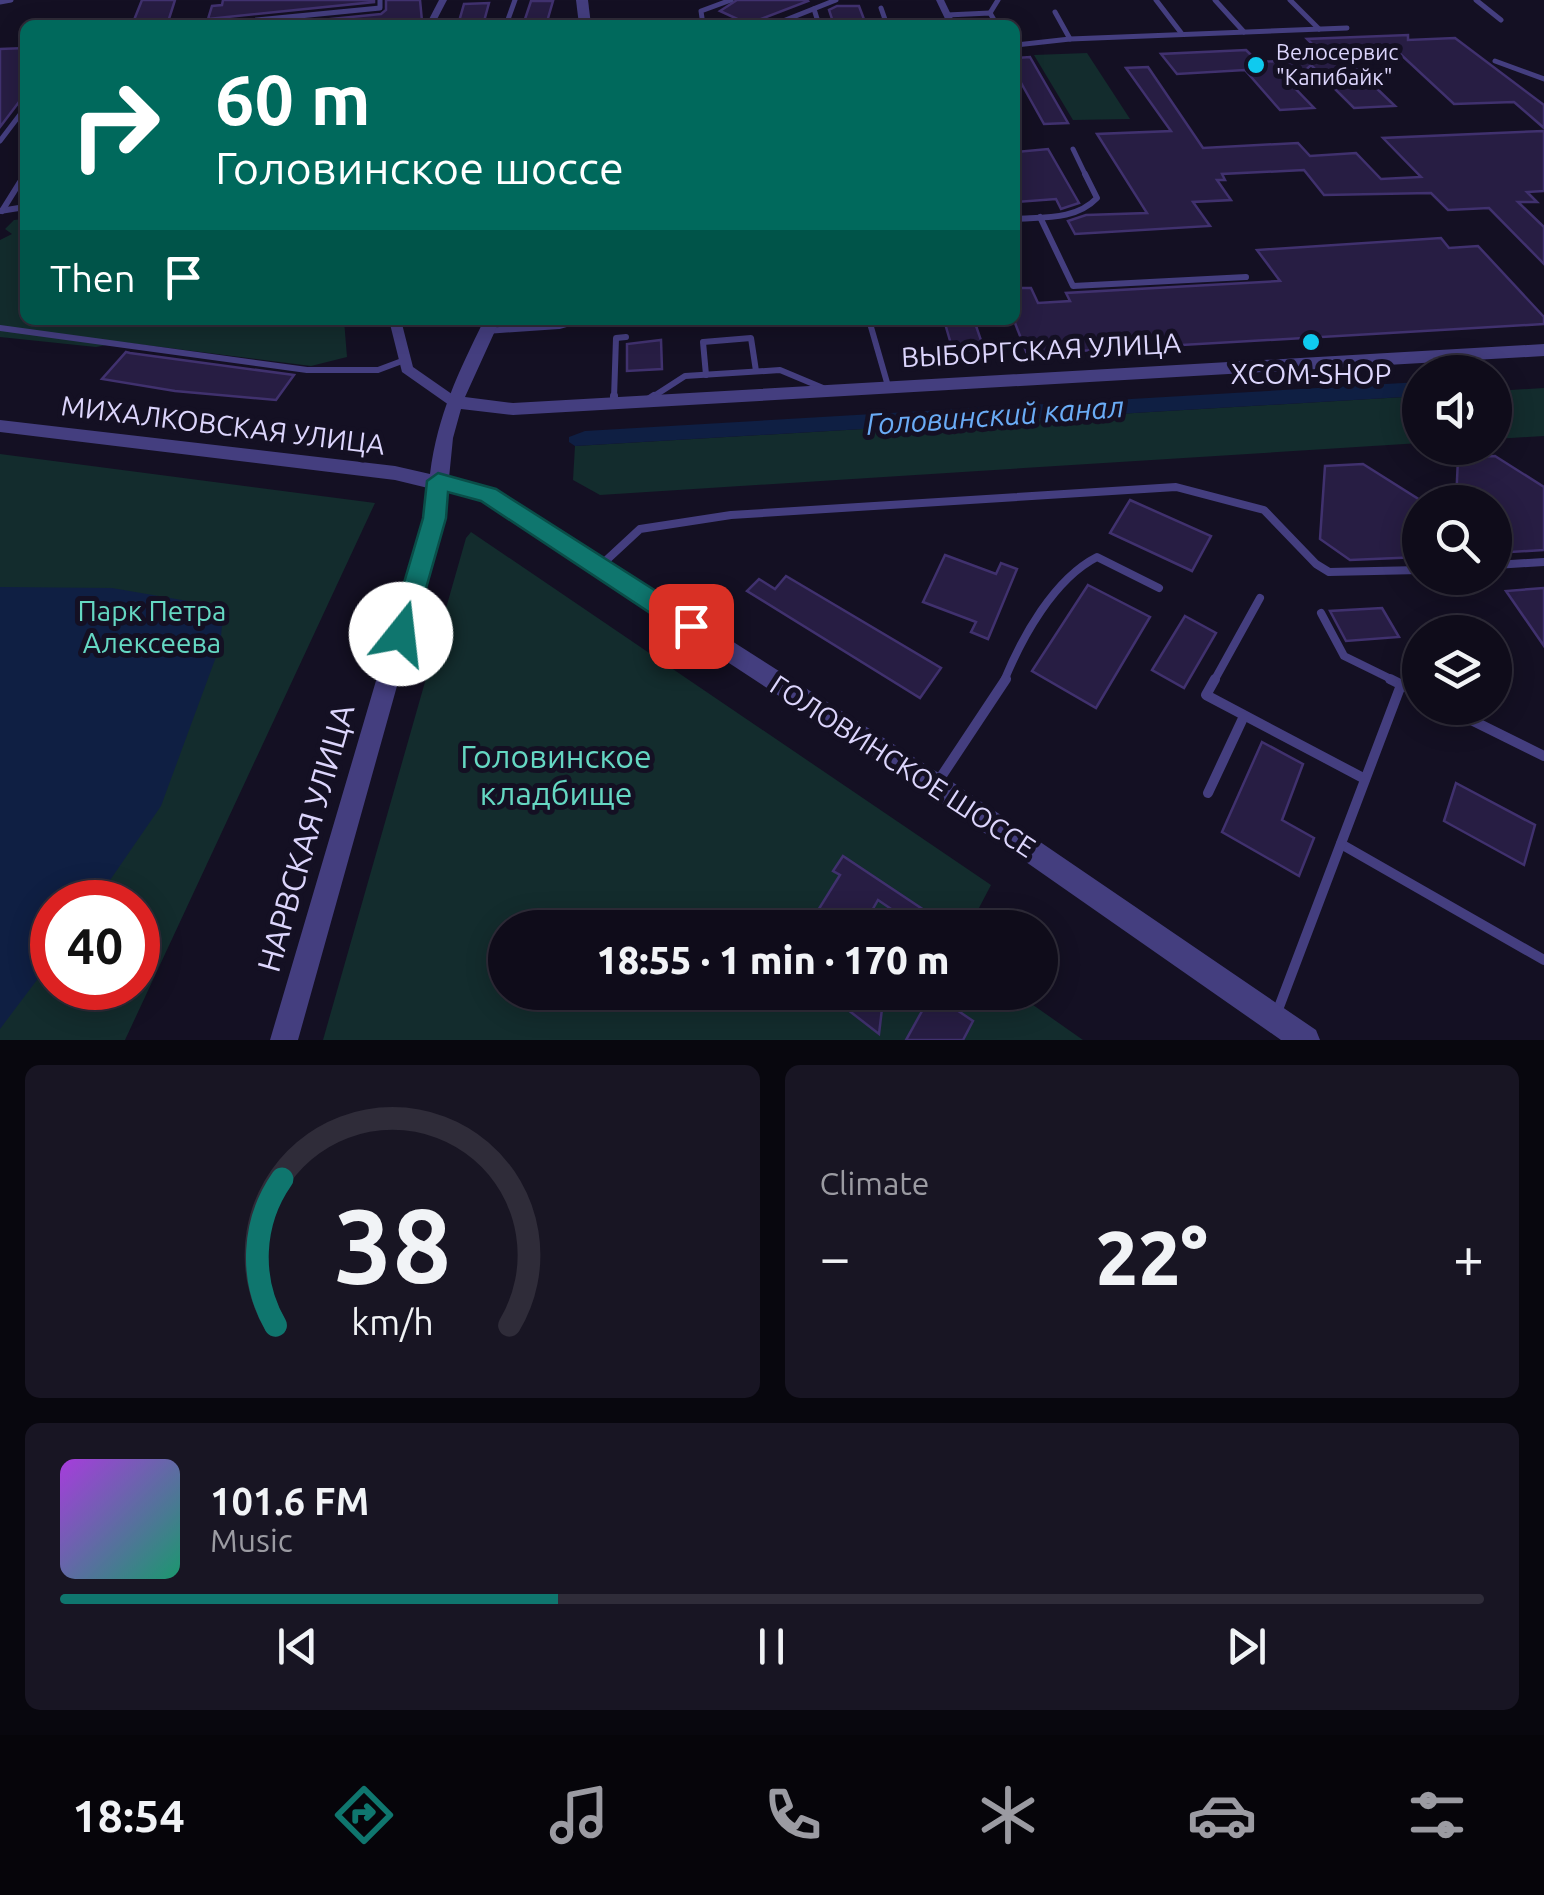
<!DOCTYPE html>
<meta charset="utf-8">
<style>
:root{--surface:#0f0c1a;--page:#181523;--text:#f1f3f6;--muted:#9b9ba2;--line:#2f2c39;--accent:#0f766e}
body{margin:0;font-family:Ubuntu,sans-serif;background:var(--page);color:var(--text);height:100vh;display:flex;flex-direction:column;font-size:38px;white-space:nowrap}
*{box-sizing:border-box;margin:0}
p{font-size:32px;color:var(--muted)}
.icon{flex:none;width:55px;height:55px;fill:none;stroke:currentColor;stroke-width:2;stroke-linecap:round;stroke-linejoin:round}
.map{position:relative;height:1040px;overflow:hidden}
.side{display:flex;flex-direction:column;gap:25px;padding:25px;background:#08070e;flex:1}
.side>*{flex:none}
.banner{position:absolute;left:20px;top:20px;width:1000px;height:305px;border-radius:15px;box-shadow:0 5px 25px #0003,0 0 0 2px var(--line);background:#00695c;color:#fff;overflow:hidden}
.fabs{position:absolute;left:1402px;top:355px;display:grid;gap:20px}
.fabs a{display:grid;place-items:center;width:110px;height:110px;border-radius:50%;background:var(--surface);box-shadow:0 5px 25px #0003,0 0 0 2px var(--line);font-size:50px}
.speed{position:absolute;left:30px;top:880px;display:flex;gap:20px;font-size:50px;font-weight:700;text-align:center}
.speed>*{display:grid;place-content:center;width:130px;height:130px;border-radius:50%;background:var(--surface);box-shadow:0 5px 25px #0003,0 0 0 2px var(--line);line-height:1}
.speed .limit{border:15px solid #d22;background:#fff;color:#111}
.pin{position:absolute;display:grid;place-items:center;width:85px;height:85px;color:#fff;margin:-42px;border-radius:20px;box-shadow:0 5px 15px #0006}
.me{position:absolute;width:110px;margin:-55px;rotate:16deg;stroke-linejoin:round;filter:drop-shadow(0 0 8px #0008)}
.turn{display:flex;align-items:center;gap:35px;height:210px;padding:0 30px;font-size:45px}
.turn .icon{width:130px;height:130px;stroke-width:2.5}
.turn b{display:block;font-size:70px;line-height:85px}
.then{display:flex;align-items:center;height:95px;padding:0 30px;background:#0003;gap:20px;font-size:38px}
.big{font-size:75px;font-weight:800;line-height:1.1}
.side .tile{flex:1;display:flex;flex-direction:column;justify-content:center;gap:15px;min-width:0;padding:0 35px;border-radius:15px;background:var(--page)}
.side .dial{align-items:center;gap:0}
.dial svg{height:260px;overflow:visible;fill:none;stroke:var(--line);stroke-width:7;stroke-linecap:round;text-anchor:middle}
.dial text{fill:var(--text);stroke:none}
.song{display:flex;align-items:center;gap:30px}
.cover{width:120px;height:120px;border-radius:15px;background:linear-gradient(135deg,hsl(280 70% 55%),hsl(160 70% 35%))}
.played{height:10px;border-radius:5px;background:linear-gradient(90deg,var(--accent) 35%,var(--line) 35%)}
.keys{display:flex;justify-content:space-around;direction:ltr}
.heat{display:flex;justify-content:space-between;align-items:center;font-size:55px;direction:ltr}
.side .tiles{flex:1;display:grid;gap:25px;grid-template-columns:1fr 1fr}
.tile:last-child{grid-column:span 2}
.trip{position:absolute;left:488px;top:910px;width:570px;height:100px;border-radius:50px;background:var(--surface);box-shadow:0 5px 25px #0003,0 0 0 2px var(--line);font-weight:800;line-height:100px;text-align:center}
.tabs{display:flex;height:160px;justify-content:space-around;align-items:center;background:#06050a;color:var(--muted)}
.tabs .icon{width:70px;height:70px}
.tabs .on{color:var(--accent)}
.tabs b{font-size:45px;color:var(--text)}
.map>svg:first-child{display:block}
.green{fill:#132c2d;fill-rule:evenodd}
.water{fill:#0f1f43}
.building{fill:#271d43;stroke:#40316e;stroke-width:2.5}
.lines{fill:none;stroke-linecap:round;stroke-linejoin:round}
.service-far3{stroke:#443e7f;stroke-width:5}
.service-far2{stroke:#443e7f;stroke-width:6}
.service-far1{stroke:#443e7f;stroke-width:8}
.service{stroke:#443e7f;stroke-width:10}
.minor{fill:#443e7f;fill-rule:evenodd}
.tertiary{fill:#443e7f;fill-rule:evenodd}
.route{fill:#0f766e;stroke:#0a4d48;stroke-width:2.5}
.poi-dot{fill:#0fcaef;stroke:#141023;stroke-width:4}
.labels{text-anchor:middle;stroke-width:10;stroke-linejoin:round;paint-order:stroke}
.far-poi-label{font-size:22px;fill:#dcd5fc;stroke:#141023;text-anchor:start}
.street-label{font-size:28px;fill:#dcd5fc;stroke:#141023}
.poi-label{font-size:28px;fill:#dcd5fc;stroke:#141023}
.park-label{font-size:28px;fill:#65d8c3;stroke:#141023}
.water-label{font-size:30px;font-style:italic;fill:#6aacf6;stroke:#141023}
.near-park-label{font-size:32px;fill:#65d8c3;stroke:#141023}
.near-street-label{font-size:32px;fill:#dcd5fc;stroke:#141023}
</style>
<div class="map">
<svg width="1544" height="1040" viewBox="0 0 1544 1040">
<rect width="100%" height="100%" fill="#141023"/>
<g class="green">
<path d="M1087,53l43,66 -57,1 -39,-65z"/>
<path d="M25,219v101h319l3,37 -36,9 -190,-24 -25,5 -96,-10v-97l12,-6 -7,-5 9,-9z"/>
<path d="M1544,388v48l-49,3v-48z"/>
<path d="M1420,396v47l-820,52 -27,-15 2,-34z"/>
<path d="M0,454l375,49 -250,537h-125zM52,902h86v86h-86z"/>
<path d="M471,532l520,353 -22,42 -464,1v64l511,1 67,47h-760l143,-502z"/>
</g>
<g class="water">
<path d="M1420,382v14l-845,50 -6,-4v-5l16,-6z"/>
<path d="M0,587l112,1 99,17 12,10 -3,31 -59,160 -66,96h-43v58l-52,69z"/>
</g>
<g class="building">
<path d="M142,0h33l-7,22 -36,3z"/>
<path d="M223,0h151v2l-166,17 4,-13 10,-1z"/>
<path d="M386,0h34l2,21 -32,4h-119l110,-11 5,-4z"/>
<path d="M737,0h70l1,1 -60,23 -28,-13z"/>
<path d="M531,1h22l-7,24h-23z"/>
<path d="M489,3l-6,22h-25l6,-21z"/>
<path d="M837,6h22l6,16 -31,3 -5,-15z"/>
<path d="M1408,35v5l47,-2 89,67v23l-30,-26 -60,2 -58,-54 -75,3 -14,-14z"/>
<path d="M25,48v46l-25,33v-78z"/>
<path d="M1246,50l12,12 87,-4 50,48 -41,2 -43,-43 -20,19 23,24 -34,2 -35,-40 -68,4 -16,-20z"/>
<path d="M1030,57l38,66 -24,1 -29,-52v-14z"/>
<path d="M1148,67l55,81 95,-5 12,13 46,-3 25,26 40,-2 -38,-39 161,-7v60l-17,1 10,10h-19l26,25v37l-55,-56 -41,2 -17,-17 -107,2 -20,-25 -82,4 3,6h-8l14,20 -38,2 17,24 -135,8 -7,-13 18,-6 61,-2 -50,-79 74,-3 -45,-63z"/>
<path d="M1048,149l31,54 -18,6 -5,-10 -41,3v-50z"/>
<path d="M1441,238l8,10 29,-2 66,71v7l-517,30 -12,-31v-35h16l7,15 32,-2 -4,-8 214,-12 -23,-31z"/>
<path d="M944,320h30l10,29 -31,2z"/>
<path d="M661,340l1,29 -35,2v-27z"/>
<path d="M126,352l4,1 164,22 -18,25 -101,-9 -73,-12z"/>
<path d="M1495,456l49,31v63l-49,3v-51h-39l2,-44z"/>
<path d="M1363,464l57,36v57l-70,3 -30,-21 5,-73z"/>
<path d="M1130,500l81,36 -19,35 -82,-38z"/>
<path d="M945,555l51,19 5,-11 16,6 -29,70 -17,-7 5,-10 -53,-20z"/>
<path d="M786,576l155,92 -21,30 -173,-107 12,-12 16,10z"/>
<path d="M1088,585l62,32 -54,91 -64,-37z"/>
<path d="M1544,588v58l-38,-55z"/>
<path d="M1382,608l17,29 -53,4 -16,-30z"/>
<path d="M1185,616l31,17 -32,55 -32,-18z"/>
<path d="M1262,742l41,22 -21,56 32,18 -15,38 -77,-44z"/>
<path d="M1456,783l79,42 -11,40 -80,-44z"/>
<path d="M843,856l108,72h-32l-41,-28 -16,28h-55l33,-53 -7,-4z"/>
<path d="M825,992h59l-5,42z"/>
<path d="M932,993l41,28 -10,19h-57z"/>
</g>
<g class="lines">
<g class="service-far3">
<path d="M1156,0l26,34"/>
<path d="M1215,0l29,32"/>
<path d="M1290,0l29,29"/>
<path d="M1476,0l25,20"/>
<path d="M0,2l11,-2"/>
<path d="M881,8l6,17"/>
<path d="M814,9l5,16"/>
<path d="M1055,12l15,27"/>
<path d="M990,13l8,-13"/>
<path d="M947,15l43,-2 7,12"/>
<path d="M207,25l173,-17v-8"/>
<path d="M506,25l9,-25"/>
<path d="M703,25l-2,-14 30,-11"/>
<path d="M773,25l63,-25"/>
<path d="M1015,45l55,-6 277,-11"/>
<path d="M1495,61l49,18"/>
<path d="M0,141l25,-33"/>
<path d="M1073,149l13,27"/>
</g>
<g class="service-far2">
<path d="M0,211l25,-4"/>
<path d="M2,211l18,-29"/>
<path d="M1040,217l33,69 173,-9"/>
<path d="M1015,219c29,-2 61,1 82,-21l-12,-24"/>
<path d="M869,320l19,66"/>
<path d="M0,328l307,42h71l24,-9"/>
<path d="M486,331l73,-5 21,-6"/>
<path d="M706,375l-3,-33 48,-4 5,33"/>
<path d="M614,398l2,-60 10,-1"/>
<path d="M651,398l34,-22 95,-6 43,18"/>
</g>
<g class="service-far1">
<path d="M648,400l6,-4"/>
<path d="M614,403v-7"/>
<path d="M1495,565l49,-3"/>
<path d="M599,567l41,-38 91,-14 445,-28 88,23 52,54 13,8 91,-2"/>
<path d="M1321,613l23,43 51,25"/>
<path d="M1004,681c18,-44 50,-102 93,-124l62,31"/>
<path d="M1214,681l46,-83"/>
</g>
<g class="service">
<path d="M1215,679l-9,16 159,84"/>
<path d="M1390,679l30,15"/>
<path d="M1447,708l97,48"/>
<path d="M937,783l69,-104"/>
<path d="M1208,793l36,-77"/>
<path d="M1341,844l203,116"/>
<path d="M1276,1015l125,-330"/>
</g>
<g class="minor">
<path d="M439,0h8l-13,25h-8z"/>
<path d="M936,0h8l12,25h-8z"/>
<path d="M389,320h12l12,47 46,32 2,3 -2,3h-10l-47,-33z"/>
</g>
<g class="tertiary">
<path d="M576,0h12l3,25h-12z"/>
<path d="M484,320h16l-35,77 48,6 1031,-59v12l-1031,59 -52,-6 -8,29 -4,40 46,12 450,287 371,253 4,10h-39l-354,-247 -445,-292 -35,-9 -3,26 -146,522h-28l154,-522 4,-30 -33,-8 -395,-48v-12l395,46 35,8c8,-61 28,-100 54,-154z"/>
</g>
</g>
<path class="route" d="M438,473l58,16 204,130 3,7 -3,8 -9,3 -9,-3 -201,-133 -33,-9 -2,26 -33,116 -3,7 -9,3 -9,-3 -3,-7 34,-116 4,-37z"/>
<g class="poi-dot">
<circle cx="1256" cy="65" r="10"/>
<circle cx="1311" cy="342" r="10"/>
</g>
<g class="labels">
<g class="far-poi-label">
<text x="1276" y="60">Велосервис<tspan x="1276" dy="25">"Капибайк"</tspan></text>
</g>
<g class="street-label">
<text transform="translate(1041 350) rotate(-3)" y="10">ВЫБОРГСКАЯ УЛИЦА</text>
<text transform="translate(223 425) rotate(7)" y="10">МИХАЛКОВСКАЯ УЛИЦА</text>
<text transform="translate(903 766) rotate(33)" y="10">ГОЛОВИНСКОЕ ШОССЕ</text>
</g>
<g class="poi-label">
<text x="1311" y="384">XCOM-SHOP</text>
</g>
<g class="park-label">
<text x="152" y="621">Парк Петра<tspan x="152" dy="32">Алексеева</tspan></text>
</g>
<g class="water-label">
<text transform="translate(995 416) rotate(-4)" y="10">Головинский канал</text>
</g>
<g class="near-park-label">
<text x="556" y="768">Головинское<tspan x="556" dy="37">кладбище</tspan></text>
</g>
<g class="near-street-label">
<text transform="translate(306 838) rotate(-74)" y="11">НАРВСКАЯ УЛИЦА</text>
</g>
</g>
</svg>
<div class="fabs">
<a><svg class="icon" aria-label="sound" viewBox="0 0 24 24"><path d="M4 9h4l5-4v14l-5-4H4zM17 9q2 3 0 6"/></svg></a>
<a><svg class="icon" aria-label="search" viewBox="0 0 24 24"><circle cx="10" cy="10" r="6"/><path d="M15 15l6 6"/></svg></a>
<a><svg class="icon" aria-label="layers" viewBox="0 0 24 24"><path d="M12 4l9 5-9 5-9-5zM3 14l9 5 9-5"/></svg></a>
</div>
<div class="speed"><div class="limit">40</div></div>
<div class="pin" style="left:691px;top:626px;background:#d93025"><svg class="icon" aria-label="arrive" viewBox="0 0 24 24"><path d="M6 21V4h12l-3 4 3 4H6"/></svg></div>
<svg class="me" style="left:401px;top:634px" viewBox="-20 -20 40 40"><circle r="19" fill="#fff"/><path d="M0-13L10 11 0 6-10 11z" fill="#0f766e"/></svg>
<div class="trip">18:55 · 1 min · 170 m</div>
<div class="banner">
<div class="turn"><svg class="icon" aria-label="right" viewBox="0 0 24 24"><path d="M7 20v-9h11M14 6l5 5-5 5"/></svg><div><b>60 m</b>Головинское шоссе</div></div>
<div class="then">Then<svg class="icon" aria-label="arrive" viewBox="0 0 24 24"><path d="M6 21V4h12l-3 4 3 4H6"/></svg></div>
</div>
</div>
<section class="side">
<div class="tiles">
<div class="tile dial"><svg viewBox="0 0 100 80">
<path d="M14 69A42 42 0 1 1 86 69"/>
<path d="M14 69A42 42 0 0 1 16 24" stroke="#0f766e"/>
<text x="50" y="56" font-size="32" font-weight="700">38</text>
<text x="50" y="72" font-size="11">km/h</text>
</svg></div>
<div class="tile"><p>Climate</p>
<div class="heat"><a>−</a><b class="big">22°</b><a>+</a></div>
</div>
<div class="tile">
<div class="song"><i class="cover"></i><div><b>101.6 FM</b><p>Music</p></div></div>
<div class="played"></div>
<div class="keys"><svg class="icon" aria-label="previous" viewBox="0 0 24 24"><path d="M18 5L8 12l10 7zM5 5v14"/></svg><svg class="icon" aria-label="pause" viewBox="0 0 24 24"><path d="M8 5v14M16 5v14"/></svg><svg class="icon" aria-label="next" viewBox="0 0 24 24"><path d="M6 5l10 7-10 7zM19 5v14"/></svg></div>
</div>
</div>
</section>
<nav class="tabs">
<b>18:54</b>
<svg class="icon on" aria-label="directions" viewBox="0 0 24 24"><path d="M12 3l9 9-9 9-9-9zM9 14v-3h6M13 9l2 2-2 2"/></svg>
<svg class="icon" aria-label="music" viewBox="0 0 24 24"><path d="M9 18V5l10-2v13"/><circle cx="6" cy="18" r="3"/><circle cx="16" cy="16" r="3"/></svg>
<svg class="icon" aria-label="phone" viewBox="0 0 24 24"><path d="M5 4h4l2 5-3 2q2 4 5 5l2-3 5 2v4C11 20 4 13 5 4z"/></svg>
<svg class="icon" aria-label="climate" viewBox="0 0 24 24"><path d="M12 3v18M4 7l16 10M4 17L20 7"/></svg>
<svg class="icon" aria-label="car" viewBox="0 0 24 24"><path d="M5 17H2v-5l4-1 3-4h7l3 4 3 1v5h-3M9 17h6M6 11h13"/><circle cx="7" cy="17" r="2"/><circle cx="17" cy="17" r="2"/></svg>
<svg class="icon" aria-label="filters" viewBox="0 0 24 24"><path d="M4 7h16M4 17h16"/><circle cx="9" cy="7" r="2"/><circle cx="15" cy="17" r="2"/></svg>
</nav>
